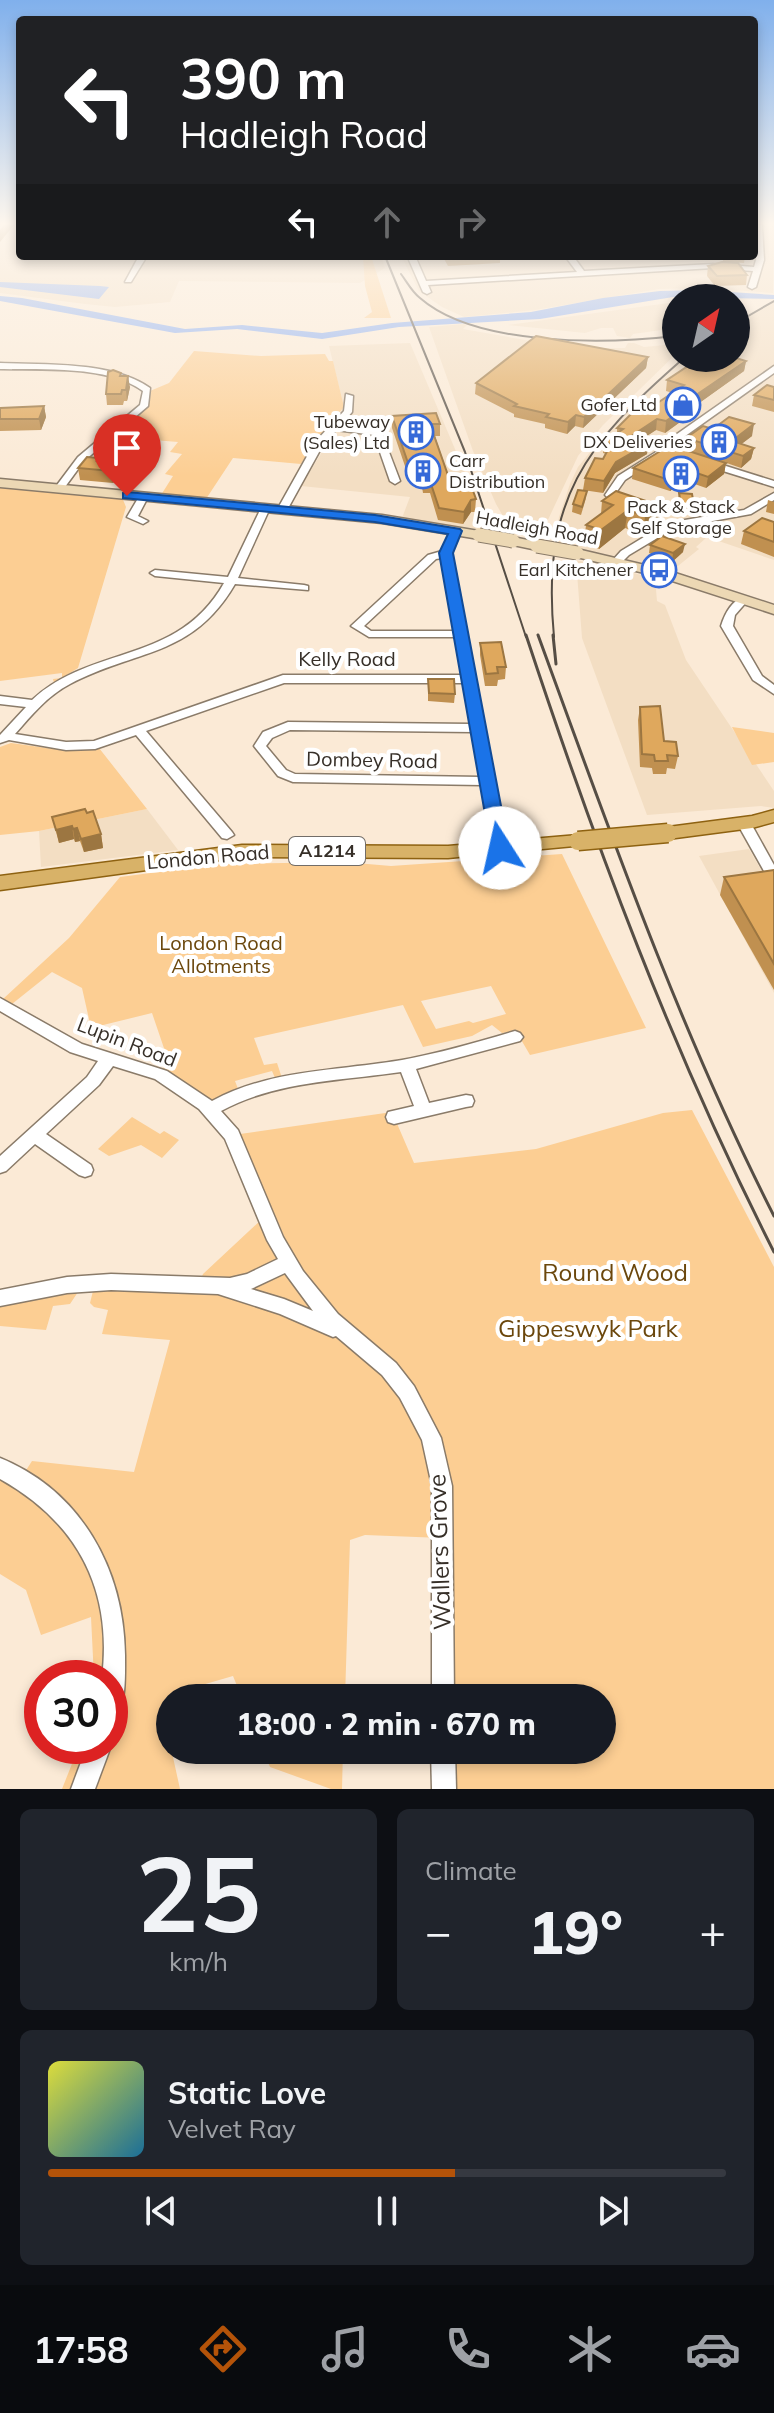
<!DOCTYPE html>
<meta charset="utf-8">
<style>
:root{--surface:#171b24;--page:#20242c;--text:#f1f3f6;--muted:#9ea1a6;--line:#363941;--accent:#b45309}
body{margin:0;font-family:Mulish,sans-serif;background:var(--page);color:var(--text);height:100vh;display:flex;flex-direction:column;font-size:30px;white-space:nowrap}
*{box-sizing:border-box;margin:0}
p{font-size:26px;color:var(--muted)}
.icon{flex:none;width:44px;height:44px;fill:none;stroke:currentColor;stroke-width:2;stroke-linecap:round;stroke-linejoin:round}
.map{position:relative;height:1789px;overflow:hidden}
.details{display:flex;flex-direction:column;gap:20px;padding:20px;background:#0d0f14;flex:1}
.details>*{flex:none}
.top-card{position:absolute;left:16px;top:16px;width:742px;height:244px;border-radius:8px;box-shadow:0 4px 12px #0003;background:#202124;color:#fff;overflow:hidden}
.needle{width:52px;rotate:34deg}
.tools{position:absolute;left:662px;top:284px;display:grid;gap:16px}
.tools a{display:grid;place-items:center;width:88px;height:88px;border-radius:50%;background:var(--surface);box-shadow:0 4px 12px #0003;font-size:40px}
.speed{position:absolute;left:24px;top:1660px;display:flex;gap:16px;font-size:40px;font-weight:700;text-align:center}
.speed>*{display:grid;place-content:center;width:104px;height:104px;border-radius:50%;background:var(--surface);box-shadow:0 4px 12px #0003;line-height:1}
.speed .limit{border:12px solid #d22;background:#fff;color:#111}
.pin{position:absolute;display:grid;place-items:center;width:68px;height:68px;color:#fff;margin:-82px -34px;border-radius:50% 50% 50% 0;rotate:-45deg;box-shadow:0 0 8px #0007}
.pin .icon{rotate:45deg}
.me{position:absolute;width:88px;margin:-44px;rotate:350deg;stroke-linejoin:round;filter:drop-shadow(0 0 6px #0008)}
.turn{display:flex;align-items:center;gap:28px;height:168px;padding:0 32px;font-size:36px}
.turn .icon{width:104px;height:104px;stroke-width:2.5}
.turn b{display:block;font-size:56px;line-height:68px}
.lanes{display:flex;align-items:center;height:76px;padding:0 32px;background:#0003;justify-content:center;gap:40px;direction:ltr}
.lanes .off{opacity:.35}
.big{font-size:60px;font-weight:800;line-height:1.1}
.details .tile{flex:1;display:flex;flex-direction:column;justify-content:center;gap:12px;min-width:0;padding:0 28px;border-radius:12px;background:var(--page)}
.details .dial{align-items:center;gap:0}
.dial b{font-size:104px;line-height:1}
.song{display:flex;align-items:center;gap:24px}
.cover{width:96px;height:96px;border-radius:12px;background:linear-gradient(135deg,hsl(60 70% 55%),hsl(200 70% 35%))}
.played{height:8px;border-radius:4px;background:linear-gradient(90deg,var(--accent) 60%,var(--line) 60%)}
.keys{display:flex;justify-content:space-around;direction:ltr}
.heat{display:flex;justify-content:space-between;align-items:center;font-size:44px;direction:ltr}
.details .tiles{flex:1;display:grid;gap:20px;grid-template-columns:1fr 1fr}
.tile:last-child{grid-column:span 2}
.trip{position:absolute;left:156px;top:1684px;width:460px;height:80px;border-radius:40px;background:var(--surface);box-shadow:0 4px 12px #0003;font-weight:800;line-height:80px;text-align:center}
.tab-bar{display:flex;height:128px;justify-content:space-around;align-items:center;background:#090b0e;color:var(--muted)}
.tab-bar .icon{width:56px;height:56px}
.tab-bar .current{color:var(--accent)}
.tab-bar b{font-size:36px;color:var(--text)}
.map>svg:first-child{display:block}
.built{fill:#f3dec3}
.green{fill:#fcce93;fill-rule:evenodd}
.water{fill:#85aaf2}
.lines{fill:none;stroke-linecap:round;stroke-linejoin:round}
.street-casing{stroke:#8a7b69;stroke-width:3}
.secondary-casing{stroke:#8a7b69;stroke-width:3}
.primary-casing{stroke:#8e6211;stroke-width:3}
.street{fill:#fff;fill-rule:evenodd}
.secondary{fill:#ecd8b4;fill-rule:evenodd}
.primary{fill:#d8b268;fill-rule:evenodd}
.rail-far1{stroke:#564e45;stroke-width:2}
.rail{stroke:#564e45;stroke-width:3}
.secondary-bridge-casing{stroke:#8a7b69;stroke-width:15;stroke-linecap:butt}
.primary-bridge-casing{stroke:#8e6211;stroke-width:21;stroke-linecap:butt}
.secondary-bridge{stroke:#ecd8b4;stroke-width:13}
.primary-bridge{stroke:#d8b268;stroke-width:18}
.wall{fill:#c09050}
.shaded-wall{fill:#9c7641}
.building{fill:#dfa85d;stroke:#9c7641;stroke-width:2}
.route{fill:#1a73e8;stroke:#114b97;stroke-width:2}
.labels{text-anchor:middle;stroke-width:8;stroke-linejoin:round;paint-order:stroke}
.far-poi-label{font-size:18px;fill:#362f28;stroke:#fff;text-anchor:end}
.far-street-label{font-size:18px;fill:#362f28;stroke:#fff}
.shield{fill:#fff;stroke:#726d68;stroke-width:2}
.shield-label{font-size:18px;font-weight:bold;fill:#362f28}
.street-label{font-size:20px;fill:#362f28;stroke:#fff}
.park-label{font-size:20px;fill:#6b470c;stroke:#fff}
.near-park-label{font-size:24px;fill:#6b470c;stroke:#fff}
.near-street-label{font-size:24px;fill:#362f28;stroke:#fff}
</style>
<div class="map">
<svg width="774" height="1789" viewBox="0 0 774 1789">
<rect width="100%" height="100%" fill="#fbead6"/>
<g class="built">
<path d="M0,225h20v31h361l4,12 -25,15 -181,-2 -9,21 -55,5 -30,-3 -85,-11z"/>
<path d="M754,225h20l-1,68 -69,-5 -45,1 -124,21 -71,7 -22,-10 -23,-16 -18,-35h353z"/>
<path d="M774,301v259l-67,-23 -11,10 3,2 -26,21 -12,3 -108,-24 6,-32 11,-33 8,-17 29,-36 77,-73h52v-37z"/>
<path d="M676,302v26l-43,6 -3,4 -13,-2 -4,-8h-12l-16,5 -77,-8z"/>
<path d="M464,324l3,1 -4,4 90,16 47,3h25l3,-5h6l10,4 32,-3v10l-73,71 -25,31 -40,85 -4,-6 -12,-3 -7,5 -19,-33 -23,-53 -44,-124z"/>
<path d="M410,343l56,132 15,56 -79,-13 8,-21 -109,-11 34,-55 -5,-5 14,-19 -15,-61z"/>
<path d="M576,560l79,18 2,23 8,4 21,55 88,131v17l-13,-2 -114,9 -65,-177z"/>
<path d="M147,809l31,41 -137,17 -2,-36z"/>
<path d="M749,849l25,43v101l-75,-137z"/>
</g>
<g class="green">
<path d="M363,256h8l20,62h-27l8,-6 -7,-26z"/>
<path d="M194,351l67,5 64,-2 4,7h4l11,46 -27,32 -16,25 -68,-6 -27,41 -45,-4 12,-19 -8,-2 17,-20 -12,-2 8,-10 -73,-6 44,-37 1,-8 19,-8z"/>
<path d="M0,483l121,12 5,12 -48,161 -24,15 -1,-4 9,-1v-5l-62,8z"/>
<path d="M732,727l42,6v29l-22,3z"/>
<path d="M11,743l50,7 38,-2 48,61 -108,22 -39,4v-88z"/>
<path d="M562,854l84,174 -116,27 -14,-24 -14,2 -10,-8 -20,11 -49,11 -20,-42 -149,33 10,27 13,-2 7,21 -6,1 -6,-14 -37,10 5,13 -29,15 -50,-34 6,-18 -15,-44 -61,15 -9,-40 -30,-16 -40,32 -9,-5 66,-61 51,-61 99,-13 125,-2 47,4zM491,986l15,28 -33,9 -4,-2 -33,8 -15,-28z"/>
<path d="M692,1110l82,157v522h-330l-1,-39h159v-52h-159l-1,-160 -77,-3 -15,5 -5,158h-103l-9,-22 -62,18 -9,13 18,82h-118l17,-43h31v-68h-16l-3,-61 -50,18 -15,-45 -26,-16v-106l21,10 11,-17 102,11 36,-132 -68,-6 6,-24 -14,-3 -4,-4 5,-20 103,3 5,-12 59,-55 14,21 11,3 -47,-109 152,-22 22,51 122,-14 127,-36z"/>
<path d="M132,1117l28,17 4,-3 15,9 -17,18 -21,-13 -32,11 -11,-7z"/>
<path d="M78,1292l-8,12 -17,2 -7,24 -46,-4v-28z"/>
<path d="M263,1750h80l-1,39h-11l-61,-22z"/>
</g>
<g class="water">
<path d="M0,282l100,4 9,1 -10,12 -99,-12z"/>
<path d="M702,290l72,5v4l-101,-2 -133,22 -141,8 -77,12 -85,-10 -62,4 -175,-32v-5l22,2 163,31 57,-4 80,8 70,-10 139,-11 72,-14 57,-7z"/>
</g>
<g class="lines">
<g class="street-casing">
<g id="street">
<path d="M756,225h6l2,35 -8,27 -4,2 -4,-2 5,-16 -40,-3 -285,17 3,7 -4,2 -4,-2 -14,-32 7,-2 10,23 151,-9 -12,-16h8l11,15 129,-7 41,3 2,-7z"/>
<path d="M139,256h8l-16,26h-6z"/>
<path d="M0,363c46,2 112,-2 150,25l-2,18 -64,55 -22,30h-6l-2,-2 24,-32 62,-52 3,-14c-35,-26 -101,-21 -143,-22z"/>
<path d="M774,366v7l-100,71 -3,6 -46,30 -12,17h-6l-2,-2 13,-19 46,-29 3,-6z"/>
<path d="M346,394l7,2 -1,16 -11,13 40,6 19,50 -5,3 -5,-3 -16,-46 -38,-5 -12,13 -38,69h-8l-1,-2 38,-68 29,-31z"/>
<path d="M710,461l64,20v6l-67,-21v-4z"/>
<path d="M774,493v7l-23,14 -77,14 -45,27 -8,8h-8l-1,-2 9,-10 46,-28 77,-13z"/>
<path d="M143,494l5,3 -10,19 10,5 -5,3 -16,-7 13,-22z"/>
<path d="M262,506l8,2 -32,70 66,7 4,1v4l-73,-6c-43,74 -99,65 -165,100 -23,12 -38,31 -55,50l51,8 28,-1 189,-66h180l-7,-38h-87l-18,-11 77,-71 14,-4 9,-20 5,-3 5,3 -10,22 56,295 -2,3 -5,1 -7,-4 -11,-63 -189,-3 -15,-6 -24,-30 9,-14 25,-10 183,2 -7,-41h-180l-138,48 86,101 2,3 -7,4 -5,-1 -86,-103 -41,14 -29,1 -57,-10 -9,3v-8l26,-28 -26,-3v-8l32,4c60,-56 146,-35 192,-117l-69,-7 -5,-3 5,-3 73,7zM442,558l13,73h-84l-7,-5 72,-67zM290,730l183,2 8,45 -186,-3 -9,-4 -20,-24 6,-8z"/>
<path d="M744,596l5,3 -14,16 -2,11 29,50 12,9v9l-21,-14 -32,-54c4,-13 11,-25 23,-30z"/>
<path d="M744,819l5,1 25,45v17l-5,-2 -32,-57z"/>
<path d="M0,998l82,46 85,27 45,30c59,-32 126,-30 190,-41 38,-7 76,-18 113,-29l5,2 3,4 -3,4 -104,28 13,34 37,-8 6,1 2,5 -2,5 -6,1 -72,17 -6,-2 -2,-5 2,-5 26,-6 -13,-34c-61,9 -125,9 -180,39l17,19 45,107 20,34 35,43 58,49 18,23 27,52 11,48 2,212h-22v-212l-10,-46 -22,-42 -18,-23 -46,-39 -3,1 -53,-23 -62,-20 -107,-4 -44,3 -67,13v-16l67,-13 44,-3 119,4 17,-4 31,-15 -11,-19 -42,-101 -26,-30 -44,-30 -42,-13 -14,19 -53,49 45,31 2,5 -2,5 -6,2 -6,-2 -44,-31 -29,27 -6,2v-17l87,-79 11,-16 -28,-9 -70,-41zM285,1273l28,38 -29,-12 -33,-10z"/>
<path d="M0,1458c81,33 124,111 125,197 0,19 1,43 -7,61l-8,3v-41h-8c11,-89 -25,-156 -102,-199z"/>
<path d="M110,1745l1,1 -16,43h-24l16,-43z"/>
<path d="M431,1750h24l1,39h-24z"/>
</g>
</g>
<g class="secondary-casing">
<g id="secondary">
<path d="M0,479l382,36 97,16 7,4 -7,4 -97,-16 -382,-36z"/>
<path d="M513,537l29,6 2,3 -7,4 -29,-6v-6z"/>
<path d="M577,549l89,21 108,35v9l-117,-38 -85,-20 -2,-3z"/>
</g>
</g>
<g class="primary-casing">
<g id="primary">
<path d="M774,810v12l-22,6 -84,11 -10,-6 10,-6 84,-11z"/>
<path d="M578,835l7,2 3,4 -3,4 -137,13 -206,-1 -242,33v-14l242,-31 206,1z"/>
</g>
</g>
<use href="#street" class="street"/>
<use href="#secondary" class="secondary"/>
<use href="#primary" class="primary"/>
<g class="rail-far1">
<path d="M385,256l80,196 61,185"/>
<path d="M401,274c6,8 11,18 19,24 56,49 186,46 256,38"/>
<path d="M736,323l38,-22"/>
<path d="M554,637c-13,-137 31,-193 130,-279"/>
</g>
<g class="rail">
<path d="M526,635c70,212 147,418 248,617"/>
<path d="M538,635c72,197 141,394 236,581"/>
<path d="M553,635l3,29"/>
</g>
<g class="secondary-bridge-casing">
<g id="secondary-bridge">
<path d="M479,535l34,6"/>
<path d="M537,546l40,7"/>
</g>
</g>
<g class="primary-bridge-casing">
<path id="primary-bridge" d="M578,841l90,-8"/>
</g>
<use href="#secondary-bridge" class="secondary-bridge"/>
<use href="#primary-bridge" class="primary-bridge"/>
</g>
<g class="wall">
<path d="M430,256h70v7l-52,3 -5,-9z"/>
<path d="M577,256h30l-29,1z"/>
<path d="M723,256h22l-1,7 -21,-1z"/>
<path d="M708,266l39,9 -1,10 -31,1 -8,-10z"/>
<path d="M648,357l-2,11 -63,60 -8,-2 -8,8 -22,-6v-4l-31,-7v-3l-39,-20 1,-11z"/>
<path d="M746,361l-2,10 -56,40 -1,6 -22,16 -9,-3 -16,10 7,14 -32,19 -12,20 -20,-3 2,-12 18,-19 3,-5 -3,-1 1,-11 13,-8v-6l56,-35 -7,-2 1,-11z"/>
<path d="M121,373v3l9,11 -3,14h-3l-1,4h-16l-1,-11z"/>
<path d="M774,387v25l-22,-6 2,-11z"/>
<path d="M44,406l2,11 -5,13 -41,1v-23z"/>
<path d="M392,416l48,8v12h-5l14,42 27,21 -1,13h-4l-8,12 -25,-4 -8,-27h-7l-1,-6h-7l-4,-12h-3l-16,-47z"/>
<path d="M713,429l39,7 -11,8 13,4 -3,11 -10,9 -23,-8 8,3 -2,11 -18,14 -17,-6h-7l-12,9 -38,-12 1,-11 51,-19 2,-11z"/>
<path d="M99,458l1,3 17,2 2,12 -6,8 -33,-3 -2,-12z"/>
<path d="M679,493l15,12 -2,7h-12l-2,-11z"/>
<path d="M586,498l-5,17 -9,-3 1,-8z"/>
<path d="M768,500l6,2v12l-8,-2z"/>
<path d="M602,501l59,5 -2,18 -16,10 -18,-6 -26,21 -15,-6 2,-18 15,-11z"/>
<path d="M774,522v35l-33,-13 3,-13z"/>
<path d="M650,545l33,7 -11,10 -23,-9z"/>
<path d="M480,643l26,24 -1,12 -7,1 -1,6h-12l-5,-31z"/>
<path d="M428,679l27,15 -1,9 -26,-2z"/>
<path d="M640,707l24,34 14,15 -3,13 -8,-1 -1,6h-13l-1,-6 -12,-1 -2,-47z"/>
<path d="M52,817l49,17 2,14 -19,4 -4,-11 -5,1 -1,-3 -15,4z"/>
<path d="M774,870v120l-54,-95 4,-18z"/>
</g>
<g class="shaded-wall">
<path d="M4,225h10l-14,17v-12z"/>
<path d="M648,357l-2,11 -63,60 1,-11z"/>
<path d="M746,361l-2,10 -56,40 -1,6 -22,16 1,-12 17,-17z"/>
<path d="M128,376l2,11 -3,14 -1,-11z"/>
<path d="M44,406l2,11 -5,13 -2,-11z"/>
<path d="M576,415l-1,11 -8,8 1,-12z"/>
<path d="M657,419l-1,11 -27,18 1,-11z"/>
<path d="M754,424l-2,12 -22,17 2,-12z"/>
<path d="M649,443l-2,11 -32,19 -12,20 1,-12 12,-19z"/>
<path d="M754,448l-3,11 -10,9 2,-12z"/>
<path d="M117,463l2,12 -6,8 -2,-12z"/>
<path d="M726,463l-2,11 -18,14 2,-11z"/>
<path d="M684,471l-2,11 -12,9 2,-10z"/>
<path d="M471,500v12l-8,12 1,-12z"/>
<path d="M661,506l-2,18 -16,10 2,-18z"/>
<path d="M628,510l-3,18 -26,21 2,-19z"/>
<path d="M685,544l-2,8 -11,10 1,-9z"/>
<path d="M72,826l2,13 -15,4 -3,-13z"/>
<path d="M77,828l3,13 -5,1 -2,-13z"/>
<path d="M101,834l2,14 -19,4 -3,-13z"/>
</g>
<g class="building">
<path d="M722,262l16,1 9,12 -30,1 -9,-10z"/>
<path d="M536,336l112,21 -64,60 -8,-2 -8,7 -22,-5 3,-3 -35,-8 3,-2 -41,-21z"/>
<path d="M700,358h36l10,3 -63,43 5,2 -22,15 -9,-2 -27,18 19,6 -33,19 -12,19 -19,-3 10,-20 8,1 8,-15 -7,-2 19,-13 -6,-1 16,-16 14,-8 6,2 31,-21 -17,-5z"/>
<path d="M113,370l8,3 -1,3h8l-2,14h-4l-1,4h-15l2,-22z"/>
<path d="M767,385l7,2v13l-20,-5z"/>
<path d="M44,406l-5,13h-39v-11z"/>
<path d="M436,413l4,11h-10l19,54 19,-1 8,22 -5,1 -7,12 -25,-4 -9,-27h-7v-6h-8l-4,-12h-3l-16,-47z"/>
<path d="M729,417l25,7 -22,17 22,7 -11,8 -57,-18 17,-12 10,3z"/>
<path d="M670,445l56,18 -18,14 -17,-6h-7l-12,10 -39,-13z"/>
<path d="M87,457l12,1 -2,3 20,2 -6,8 -33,-3z"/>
<path d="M578,490l9,1 -5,16 -9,-3z"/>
<path d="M616,491l45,15 -16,10 -17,-6 -27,20 -15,-5 27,-20 -11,-4z"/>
<path d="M679,493l13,1 2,11 -13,-1z"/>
<path d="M762,518l12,4v20l-30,-11z"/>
<path d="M662,536l23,8 -12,9 -23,-8z"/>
<path d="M501,642l5,25h-9l1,6 -12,1 -6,-31z"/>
<path d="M428,679h26l1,15 -26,-1z"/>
<path d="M660,706l4,35 12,1 2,14 -11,-1 1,6h-13l-1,-6 -12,-1 -2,-47z"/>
<path d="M85,809l2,4 6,-2 8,23 -20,5 -4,-11 -4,1 -1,-3 -16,4 -4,-13z"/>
<path d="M774,870v94l-50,-87z"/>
</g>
<linearGradient id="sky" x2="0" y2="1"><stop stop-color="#80b0ec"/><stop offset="0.47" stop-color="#fdf6ed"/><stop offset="1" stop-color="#fdf6ed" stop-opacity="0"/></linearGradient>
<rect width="774" height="476" fill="url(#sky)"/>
<path class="route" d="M127,492l248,23 85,14 2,2 -9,22 56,295 -3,4h-12l-3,-4 -52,-295 9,-19 -73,-12 -252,-24v-5z"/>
<defs>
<g id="shop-ring" transform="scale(1.8)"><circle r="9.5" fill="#fff" stroke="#3669d8" stroke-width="1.5"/><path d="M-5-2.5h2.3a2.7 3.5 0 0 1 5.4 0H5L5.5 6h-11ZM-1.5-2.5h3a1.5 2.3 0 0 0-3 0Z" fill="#3669d8"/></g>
<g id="building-ring" transform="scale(1.8)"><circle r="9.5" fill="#fff" stroke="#3669d8" stroke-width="1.5"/><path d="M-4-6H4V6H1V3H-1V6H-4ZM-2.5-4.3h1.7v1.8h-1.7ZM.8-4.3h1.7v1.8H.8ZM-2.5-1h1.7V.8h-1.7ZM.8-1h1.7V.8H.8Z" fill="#3669d8"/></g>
<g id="bus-ring" transform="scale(1.8)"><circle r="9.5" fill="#fff" stroke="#3669d8" stroke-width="1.5"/><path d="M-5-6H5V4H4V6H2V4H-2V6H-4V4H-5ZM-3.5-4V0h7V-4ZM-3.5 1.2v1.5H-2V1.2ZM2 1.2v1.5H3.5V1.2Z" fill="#3669d8"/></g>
</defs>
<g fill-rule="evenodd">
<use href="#shop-ring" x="683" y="405"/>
<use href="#building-ring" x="416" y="432"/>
<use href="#building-ring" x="719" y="442"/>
<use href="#building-ring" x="423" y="471"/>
<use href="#building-ring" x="681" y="474"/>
<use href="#bus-ring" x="659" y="570"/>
</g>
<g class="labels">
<g class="far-poi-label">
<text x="657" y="411">Gofer Ltd</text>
<text x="390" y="428">Tubeway<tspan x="390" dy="21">(Sales) Ltd</tspan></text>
<text x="693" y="448">DX Deliveries</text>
<text x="449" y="467" text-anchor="start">Carr<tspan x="449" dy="21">Distribution</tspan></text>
<text x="681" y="513" text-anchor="middle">Pack &amp; Stack<tspan x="681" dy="21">Self Storage</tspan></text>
<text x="633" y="576">Earl Kitchener</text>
</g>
<g class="far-street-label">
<text transform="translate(537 528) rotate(10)" y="6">Hadleigh Road</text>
</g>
<rect class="shield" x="289" y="837" width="76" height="28" rx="6"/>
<g class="shield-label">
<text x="327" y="857">A1214</text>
</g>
<g class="street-label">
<text x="347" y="666">Kelly Road</text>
<text transform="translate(372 760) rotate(1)" y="7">Dombey Road</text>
<text transform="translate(208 857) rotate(-5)" y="7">London Road</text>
<text transform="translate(127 1042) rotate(21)" y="7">Lupin Road</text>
</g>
<g class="park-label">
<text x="221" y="950">London Road<tspan x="221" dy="23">Allotments</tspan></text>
</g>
<g class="near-park-label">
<text x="615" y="1281">Round Wood</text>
<text x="588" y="1337">Gippeswyk Park</text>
</g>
<g class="near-street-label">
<text transform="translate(440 1552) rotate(-92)" y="8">Wallers Grove</text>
</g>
</g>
</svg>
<div class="tools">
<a><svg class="needle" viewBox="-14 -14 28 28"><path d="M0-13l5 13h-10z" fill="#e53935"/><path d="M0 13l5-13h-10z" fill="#9ea1a6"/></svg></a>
</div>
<div class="speed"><div class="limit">30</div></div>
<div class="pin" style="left:127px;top:496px;background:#d93025"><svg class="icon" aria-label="arrive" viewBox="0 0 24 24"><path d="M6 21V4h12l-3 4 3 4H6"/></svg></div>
<svg class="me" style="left:500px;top:848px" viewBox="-20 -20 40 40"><circle r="19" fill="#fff"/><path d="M0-13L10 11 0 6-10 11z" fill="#1a73e8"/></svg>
<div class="trip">18:00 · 2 min · 670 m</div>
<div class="top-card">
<div class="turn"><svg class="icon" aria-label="left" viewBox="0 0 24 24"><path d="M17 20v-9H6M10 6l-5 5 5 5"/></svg><div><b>390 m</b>Hadleigh Road</div></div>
<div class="lanes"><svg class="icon" aria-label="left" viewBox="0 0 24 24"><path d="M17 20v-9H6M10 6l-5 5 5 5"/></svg><svg class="icon off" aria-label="ahead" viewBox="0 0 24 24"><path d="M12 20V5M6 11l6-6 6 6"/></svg><svg class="icon off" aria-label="right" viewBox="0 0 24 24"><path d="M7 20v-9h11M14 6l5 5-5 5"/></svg></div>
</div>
</div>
<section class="details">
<div class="tiles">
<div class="tile dial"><b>25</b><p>km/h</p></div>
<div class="tile"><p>Climate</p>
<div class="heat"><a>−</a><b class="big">19°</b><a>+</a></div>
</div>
<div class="tile">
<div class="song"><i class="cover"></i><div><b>Static Love</b><p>Velvet Ray</p></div></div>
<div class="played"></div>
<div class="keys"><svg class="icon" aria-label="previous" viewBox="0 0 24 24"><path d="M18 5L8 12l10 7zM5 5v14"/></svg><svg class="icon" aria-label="pause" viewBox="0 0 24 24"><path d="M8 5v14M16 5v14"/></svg><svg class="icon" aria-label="next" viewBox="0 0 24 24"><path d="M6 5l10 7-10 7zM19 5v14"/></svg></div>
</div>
</div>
</section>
<nav class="tab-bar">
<b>17:58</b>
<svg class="icon current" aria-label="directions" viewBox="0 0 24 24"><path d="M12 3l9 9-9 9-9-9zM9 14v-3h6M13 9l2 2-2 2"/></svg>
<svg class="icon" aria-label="music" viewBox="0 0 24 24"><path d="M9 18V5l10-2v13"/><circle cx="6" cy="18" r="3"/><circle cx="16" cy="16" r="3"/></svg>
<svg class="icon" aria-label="phone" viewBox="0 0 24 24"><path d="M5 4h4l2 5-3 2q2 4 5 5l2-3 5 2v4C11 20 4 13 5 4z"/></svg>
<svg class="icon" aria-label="climate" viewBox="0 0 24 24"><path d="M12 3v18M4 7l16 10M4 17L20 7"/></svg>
<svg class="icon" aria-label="car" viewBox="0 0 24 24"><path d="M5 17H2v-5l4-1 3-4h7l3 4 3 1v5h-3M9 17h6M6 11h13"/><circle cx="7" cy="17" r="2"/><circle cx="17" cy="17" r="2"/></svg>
</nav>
